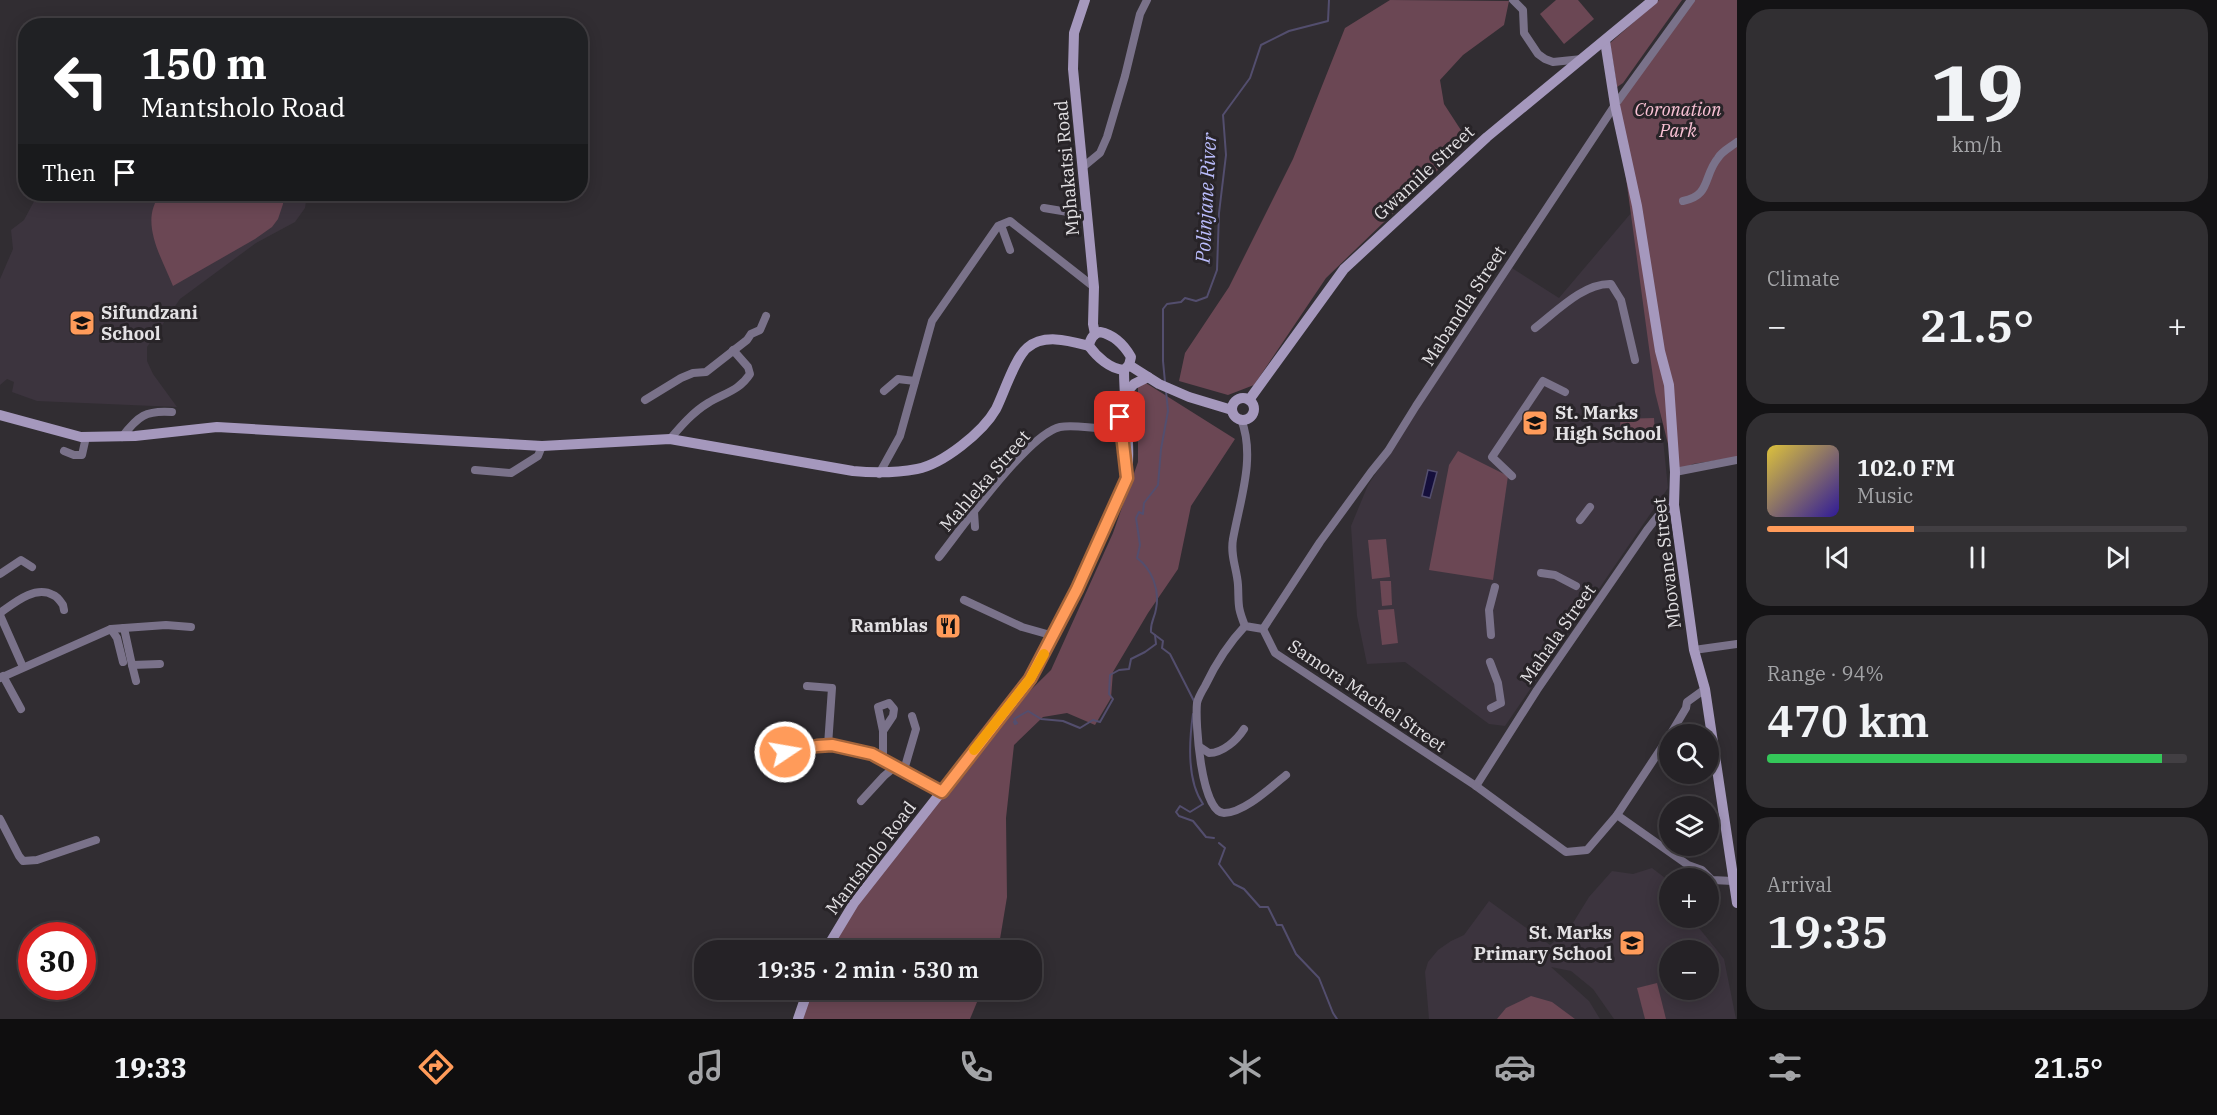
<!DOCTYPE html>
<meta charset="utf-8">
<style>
:root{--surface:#252226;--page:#312f32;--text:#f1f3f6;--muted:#a3a4a7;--line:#423f43;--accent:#ff9b5a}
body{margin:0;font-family:"IBM Plex Serif",serif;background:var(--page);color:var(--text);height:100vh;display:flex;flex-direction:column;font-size:22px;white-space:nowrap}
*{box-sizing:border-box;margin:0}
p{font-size:20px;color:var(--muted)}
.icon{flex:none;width:33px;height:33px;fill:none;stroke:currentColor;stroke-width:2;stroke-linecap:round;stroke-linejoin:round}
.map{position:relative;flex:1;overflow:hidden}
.sheet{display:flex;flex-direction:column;gap:9px;padding:9px;background:#141315;width:480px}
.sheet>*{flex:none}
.guide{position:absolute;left:18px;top:18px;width:570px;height:183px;border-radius:24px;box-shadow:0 3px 15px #0003,0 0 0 2px var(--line);background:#202124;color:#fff;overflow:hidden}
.fabs{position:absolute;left:1659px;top:724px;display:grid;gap:12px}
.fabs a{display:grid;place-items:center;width:60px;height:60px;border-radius:50%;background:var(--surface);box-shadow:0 3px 15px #0003,0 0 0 2px var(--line);font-size:30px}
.speed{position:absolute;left:18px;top:922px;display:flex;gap:12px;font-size:30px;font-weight:700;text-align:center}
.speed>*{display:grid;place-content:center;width:78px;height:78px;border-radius:50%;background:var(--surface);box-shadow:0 3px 15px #0003,0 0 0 2px var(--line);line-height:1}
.speed .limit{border:9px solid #d22;background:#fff;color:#111}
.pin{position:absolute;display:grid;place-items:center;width:51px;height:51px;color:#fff;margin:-26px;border-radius:12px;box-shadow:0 3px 9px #0006}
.me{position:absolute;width:66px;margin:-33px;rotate:78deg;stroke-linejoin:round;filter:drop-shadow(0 0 4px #0008)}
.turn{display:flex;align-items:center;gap:21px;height:126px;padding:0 24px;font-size:27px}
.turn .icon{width:78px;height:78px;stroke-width:2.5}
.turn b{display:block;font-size:42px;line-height:51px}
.then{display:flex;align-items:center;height:57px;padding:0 24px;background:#0003;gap:12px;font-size:22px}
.big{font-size:45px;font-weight:600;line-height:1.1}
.sheet .tile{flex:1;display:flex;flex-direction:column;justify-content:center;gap:9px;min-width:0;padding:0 21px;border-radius:24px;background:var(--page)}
.sheet .dial{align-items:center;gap:0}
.dial b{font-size:78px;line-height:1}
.song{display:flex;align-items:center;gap:18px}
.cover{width:72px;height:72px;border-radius:9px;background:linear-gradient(135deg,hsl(50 70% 55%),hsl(250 70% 35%))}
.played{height:6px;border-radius:3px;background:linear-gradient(90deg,var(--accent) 35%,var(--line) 35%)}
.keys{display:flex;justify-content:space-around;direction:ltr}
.heat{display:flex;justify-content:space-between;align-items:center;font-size:33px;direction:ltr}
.charge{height:9px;border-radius:4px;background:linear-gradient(90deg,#34c759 94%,var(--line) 0)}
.trip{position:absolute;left:694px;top:940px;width:348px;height:60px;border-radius:24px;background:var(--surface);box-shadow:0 3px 15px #0003,0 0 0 2px var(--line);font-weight:600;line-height:60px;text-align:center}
.dock{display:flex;height:96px;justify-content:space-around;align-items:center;background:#0f0e0f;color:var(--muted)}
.dock .icon{width:42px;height:42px}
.dock .current{color:var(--accent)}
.dock b{font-size:27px;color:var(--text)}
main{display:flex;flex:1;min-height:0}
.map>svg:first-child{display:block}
.built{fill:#3c343e;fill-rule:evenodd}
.green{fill:#6b4754}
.water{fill:#150f3c;stroke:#534e6e;stroke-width:1.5}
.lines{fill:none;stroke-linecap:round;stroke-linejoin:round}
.stream{stroke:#534e6e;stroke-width:2}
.street{stroke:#7a728a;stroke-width:8}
.secondary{stroke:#a598bd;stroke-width:10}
.route-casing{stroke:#a6653a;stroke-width:15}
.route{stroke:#ff9b5a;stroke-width:10}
.slow{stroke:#f59e0b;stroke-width:10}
.labels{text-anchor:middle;stroke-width:6;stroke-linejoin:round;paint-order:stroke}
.park-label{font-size:18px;font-style:italic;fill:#fac2d5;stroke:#282428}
.street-label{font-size:18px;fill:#e3e1e4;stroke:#282428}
.poi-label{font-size:18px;font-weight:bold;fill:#e3e1e4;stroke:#282428;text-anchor:start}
.water-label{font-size:20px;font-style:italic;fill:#babcfc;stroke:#282428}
</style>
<main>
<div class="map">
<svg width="1737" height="1019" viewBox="0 0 1737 1019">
<rect width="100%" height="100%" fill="#312d32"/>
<g class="built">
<path d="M38,194h269l-2,14 -10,14 -39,21 -76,56 -33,48v14l6,13 24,33 -140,-6 -25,-9 2,-10 -7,-3 -7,6v-106l13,-30 -2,-19 13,-10z"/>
<path d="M1637,206l18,155 13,127 -163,238 -16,-2 -84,-62 -38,2 -10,-48 -6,-90 17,-41 144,-217 47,30z"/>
<path d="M1652,868l17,13 1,37h21l33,41 12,60h-122l-21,-30 -22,-18 -20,-4 38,34 11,18h-171l-4,-47 3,-10 10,-12 13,-9 13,-6 25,-34 61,44 18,-14 21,-34 23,-26 21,3zM1670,951h38v39h-38z"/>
</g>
<g class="green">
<path d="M1390,0l119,1 -5,24 -41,30 -23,25 4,24 24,37 -142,137 -72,107 -26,10 -49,-14 6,-28 44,-66 64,-128 52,-131z"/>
<path d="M1556,0h22l16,19 -30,25 -24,-30z"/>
<path d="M1659,0h23l-59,83 -6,4 -7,-44z"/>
<path d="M1691,0h46v457l-44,7 -18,8 -20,-80 -39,-288z"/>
<path d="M161,194h122v10l-5,15 -6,8 -17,12 -82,47c-11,-28 -35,-65 -12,-92z"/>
<path d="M1138,378l97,61 -44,67 -13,63 -30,44 -35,59 -2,26 -16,27 -28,-12 -24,4 -29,28 -8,73 1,79 -9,54h-173l4,-9 160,-211 62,-61 62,-137 25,-71z"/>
<path d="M1654,418l1,17 -34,2 -1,-18z"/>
<path d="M1458,451l50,25 -15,104 -64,-10 20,-105z"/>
<path d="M1386,539l4,38 -18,2 -4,-39z"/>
<path d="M1380,581h11l1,24 -10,1z"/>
<path d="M1394,609l4,34 -16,2 -4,-35z"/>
<path d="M1657,983l9,36h-21l-8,-31z"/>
<path d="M808,990h174l-12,29h-172z"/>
<path d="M1531,996l21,6 23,17h-78l9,-11z"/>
</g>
<path class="water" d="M1428,470l9,2 -7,26 -8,-2z"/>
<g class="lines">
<g class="stream">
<path d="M1165,382l-2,-21v-52l4,-5 14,-2 4,-4 11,3 11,-4 10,-27 2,-57 7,-58 -3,-40 27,-37 11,-33 28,-14 39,-10 1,-21"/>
<path d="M1166,391l2,20 -7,38 -3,36 -14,18 -1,11 -4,-2 -3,6 4,27 -3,13c15,11 23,32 19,51 -1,8 -6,14 -5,23l12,9 -1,7 8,6 25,49"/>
<path d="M1193,714c-4,28 -6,67 10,90l-13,8 -10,-6 -4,6 3,4 14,5 13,16 8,1"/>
<path d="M1014,722l1,2 2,-1 -3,-4 14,-8 13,8 22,2 17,7 13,-8 7,2 13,-23 -4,-5 1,-19 9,-5 10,-1 2,-10 14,-7 11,-8 -1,-9"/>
<path d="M1219,843l6,5 -6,16 15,20 10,5 16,18h8l9,18h5l14,29 23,24 14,35 4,6"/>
</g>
<g class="street">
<path d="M1513,0l10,10 1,23 14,21 7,5 8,3 29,-3"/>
<path d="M1083,167l17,-14 7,-16 18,-61 15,-62 7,-14"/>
<path d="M1683,201c28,-5 20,-25 35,-43 4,-7 13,-11 19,-16"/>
<path d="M1044,208l42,7"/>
<path d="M1001,225l9,25"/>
<path d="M1535,328c21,-16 48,-45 76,-44l10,16 14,60"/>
<path d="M884,391l14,-12 17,2"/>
<path d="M645,400l36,-22 12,-5 13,-1 41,-32 4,-6 9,-4 6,-14"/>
<path d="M1241,419c15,38 -1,81 -8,120 -3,17 4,30 5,46 1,20 -1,21 7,41l18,3 12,24 201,133 90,66 21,-2 30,-35 53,-80"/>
<path d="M122,437c16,-21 24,-27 50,-25"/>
<path d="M670,439c11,-13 23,-27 38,-36 16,-10 31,-12 42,-29l-2,-7 -15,-17"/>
<path d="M64,451l10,4h8l4,-18"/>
<path d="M475,470l36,3 27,-17 4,-10"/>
<path d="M1675,472l62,-12"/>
<path d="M879,474l21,-38 32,-115 66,-95 12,-5 84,66"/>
<path d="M1512,476l-20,-19 51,-76 22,11"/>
<path d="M974,512l1,15"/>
<path d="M1580,520l10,-13"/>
<path d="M939,557c22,-28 89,-123 121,-130 17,-3 49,3 68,5"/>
<path d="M1541,573l14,2 21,11"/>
<path d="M0,574l21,-14 11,7"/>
<path d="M964,600l58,27 32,9"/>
<path d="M0,613c14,-10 35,-28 53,-18 4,1 8,7 10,10l1,5"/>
<path d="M0,615l23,52"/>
<path d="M1245,626c-18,19 -29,37 -40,60 -3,5 -7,12 -8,17 -2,18 4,110 27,110 20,0 47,-26 62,-38"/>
<path d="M124,628l42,-3 25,2"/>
<path d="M111,629l13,-1 8,37 28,-1"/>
<path d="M1263,629l57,-87 51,-70 17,-21 28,-45 199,-301 76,-105"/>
<path d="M1491,635l-2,-25 6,-23"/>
<path d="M1694,650l43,-6"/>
<path d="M1490,662l8,21 3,20 -10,5"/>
<path d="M132,665l4,16"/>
<path d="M3,676l18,33"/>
<path d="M0,678l111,-49 6,9 6,24"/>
<path d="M807,686l25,2 -4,57 44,9 70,38"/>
<path d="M883,731l-5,-24 11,-4 5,6 -1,7 -10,15v29"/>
<path d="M1670,735l16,-27 1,-6 18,-13"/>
<path d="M1200,747l9,6c14,0 28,-13 35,-24"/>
<path d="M785,752l20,-5 23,-2"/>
<path d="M904,770l12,-41 -4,-13"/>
<path d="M1476,786l61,-96 110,-160 11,-14 16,-11"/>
<path d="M861,801l23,-25 12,-10"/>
<path d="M1617,815l71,50 14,5 10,10 21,1"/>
<path d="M0,819l19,37 4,5 14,-1 59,-20"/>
</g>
<g class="secondary">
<path d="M1085,0l-11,33 -1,36 21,218 -1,37 2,10"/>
<path d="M1605,41l10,64 22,101 23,145 9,34 6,87 -1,33 20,145 11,39 32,214"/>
<path d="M1100,332c15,3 24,13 31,25l-2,8 -5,5c-14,-1 -27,-13 -35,-24 1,-7 4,-12 11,-14z"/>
<path d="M1129,365l30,19 30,13 43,13"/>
<path d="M1124,395l10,-11 14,-7"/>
<circle cx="1243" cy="409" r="11"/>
<path d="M1249,400l95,-131 143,-132 166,-137"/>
<path d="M0,415l81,22 54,-1 82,-9 325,19 128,-7 183,32c21,2 42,2 64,-2 26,-5 66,-37 79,-60 8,-16 19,-51 31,-61 17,-15 43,-7 62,-2"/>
<path d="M825,951l29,-48 176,-224 47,-90 50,-111c4,-36 -3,-72 -3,-108"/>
<path d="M798,1019l10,-29"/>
</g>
</g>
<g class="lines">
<g class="route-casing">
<path id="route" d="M785,752l32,-6 15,-1 40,9 70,38 88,-113 47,-90 50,-111 -7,-61"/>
</g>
<use href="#route" class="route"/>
<path class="slow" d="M974,750l56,-71 14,-25"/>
</g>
<defs>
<g id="school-square" transform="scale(1.35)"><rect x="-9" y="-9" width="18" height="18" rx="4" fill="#ff9b5a" stroke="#282428"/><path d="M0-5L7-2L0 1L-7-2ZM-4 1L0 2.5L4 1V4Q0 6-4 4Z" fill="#111"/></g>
<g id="restaurant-square" transform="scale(1.35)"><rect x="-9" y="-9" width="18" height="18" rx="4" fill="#ff9b5a" stroke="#282428"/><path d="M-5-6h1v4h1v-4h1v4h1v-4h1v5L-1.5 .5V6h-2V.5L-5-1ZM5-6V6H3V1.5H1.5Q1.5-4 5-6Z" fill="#111"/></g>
</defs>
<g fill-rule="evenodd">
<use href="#school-square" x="82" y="323"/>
<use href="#school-square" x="1535" y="423"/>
<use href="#restaurant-square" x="948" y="626"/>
<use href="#school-square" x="1632" y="943"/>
</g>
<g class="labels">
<g class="park-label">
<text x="1678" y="116">Coronation<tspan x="1678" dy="21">Park</tspan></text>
</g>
<g class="street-label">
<text transform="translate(1067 168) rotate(-95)" y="6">Mphakatsi Road</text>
<text transform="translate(1424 173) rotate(-43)" y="6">Gwamile Street</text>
<text transform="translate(1464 306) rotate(-57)" y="6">Mabandla Street</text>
<text transform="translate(985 481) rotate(-49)" y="6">Mahleka Street</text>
<text transform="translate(1667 563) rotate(-97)" y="6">Mbovane Street</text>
<text transform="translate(1558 634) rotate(-55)" y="6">Mahala Street</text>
<text transform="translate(1367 696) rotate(34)" y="6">Samora Machel Street</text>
<text transform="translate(871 858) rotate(-53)" y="6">Mantsholo Road</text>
</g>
<g class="poi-label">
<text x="101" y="319">Sifundzani<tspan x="101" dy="21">School</tspan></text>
<text x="1555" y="419">St. Marks<tspan x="1555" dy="21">High School</tspan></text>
<text x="928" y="632" text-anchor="end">Ramblas</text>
<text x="1612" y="939" text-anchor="end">St. Marks<tspan x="1612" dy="21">Primary School</tspan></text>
</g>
<g class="water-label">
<text transform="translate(1206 198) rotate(-87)" y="7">Polinjane River</text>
</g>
</g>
</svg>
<div class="fabs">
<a><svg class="icon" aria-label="search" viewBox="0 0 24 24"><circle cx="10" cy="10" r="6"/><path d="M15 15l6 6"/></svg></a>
<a><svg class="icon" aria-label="layers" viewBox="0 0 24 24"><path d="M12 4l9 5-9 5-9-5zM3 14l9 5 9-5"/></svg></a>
<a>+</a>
<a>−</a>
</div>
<div class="speed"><div class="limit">30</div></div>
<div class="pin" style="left:1120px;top:417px;background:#d93025"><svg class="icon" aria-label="arrive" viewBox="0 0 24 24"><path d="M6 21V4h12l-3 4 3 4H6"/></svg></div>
<svg class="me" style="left:785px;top:752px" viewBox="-20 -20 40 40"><circle r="17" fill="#ff9b5a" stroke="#fff" stroke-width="3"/><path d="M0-11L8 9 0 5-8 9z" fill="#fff"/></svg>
<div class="trip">19:35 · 2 min · 530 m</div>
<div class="guide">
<div class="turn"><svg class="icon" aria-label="left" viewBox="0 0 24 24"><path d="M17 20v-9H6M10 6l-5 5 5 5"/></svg><div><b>150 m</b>Mantsholo Road</div></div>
<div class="then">Then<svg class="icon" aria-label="arrive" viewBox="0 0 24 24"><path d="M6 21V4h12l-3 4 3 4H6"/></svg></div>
</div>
</div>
<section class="sheet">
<div class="tile dial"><b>19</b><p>km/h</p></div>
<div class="tile"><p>Climate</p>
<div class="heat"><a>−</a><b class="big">21.5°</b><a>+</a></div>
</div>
<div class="tile">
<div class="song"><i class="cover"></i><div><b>102.0 FM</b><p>Music</p></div></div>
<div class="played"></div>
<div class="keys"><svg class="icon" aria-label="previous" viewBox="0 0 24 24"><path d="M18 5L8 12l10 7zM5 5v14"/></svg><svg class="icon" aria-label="pause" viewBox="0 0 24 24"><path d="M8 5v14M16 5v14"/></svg><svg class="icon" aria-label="next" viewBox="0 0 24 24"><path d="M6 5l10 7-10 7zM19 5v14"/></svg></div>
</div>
<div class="tile"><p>Range · 94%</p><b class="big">470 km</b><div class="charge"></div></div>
<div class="tile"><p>Arrival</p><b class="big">19:35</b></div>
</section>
</main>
<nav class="dock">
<b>19:33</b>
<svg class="icon current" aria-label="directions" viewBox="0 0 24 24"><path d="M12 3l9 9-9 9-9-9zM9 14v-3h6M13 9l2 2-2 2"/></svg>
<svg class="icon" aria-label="music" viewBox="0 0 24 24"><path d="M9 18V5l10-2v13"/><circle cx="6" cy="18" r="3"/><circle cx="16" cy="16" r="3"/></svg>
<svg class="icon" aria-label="phone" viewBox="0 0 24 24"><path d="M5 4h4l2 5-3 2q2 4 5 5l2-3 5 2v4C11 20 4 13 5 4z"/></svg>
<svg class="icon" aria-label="climate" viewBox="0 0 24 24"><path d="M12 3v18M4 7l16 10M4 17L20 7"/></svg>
<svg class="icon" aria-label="car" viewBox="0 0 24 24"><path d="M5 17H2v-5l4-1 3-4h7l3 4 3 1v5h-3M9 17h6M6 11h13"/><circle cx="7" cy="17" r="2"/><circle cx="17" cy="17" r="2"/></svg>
<svg class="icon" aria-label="filters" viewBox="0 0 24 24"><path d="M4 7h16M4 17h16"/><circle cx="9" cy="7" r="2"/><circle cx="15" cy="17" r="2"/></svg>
<b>21.5°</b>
</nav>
